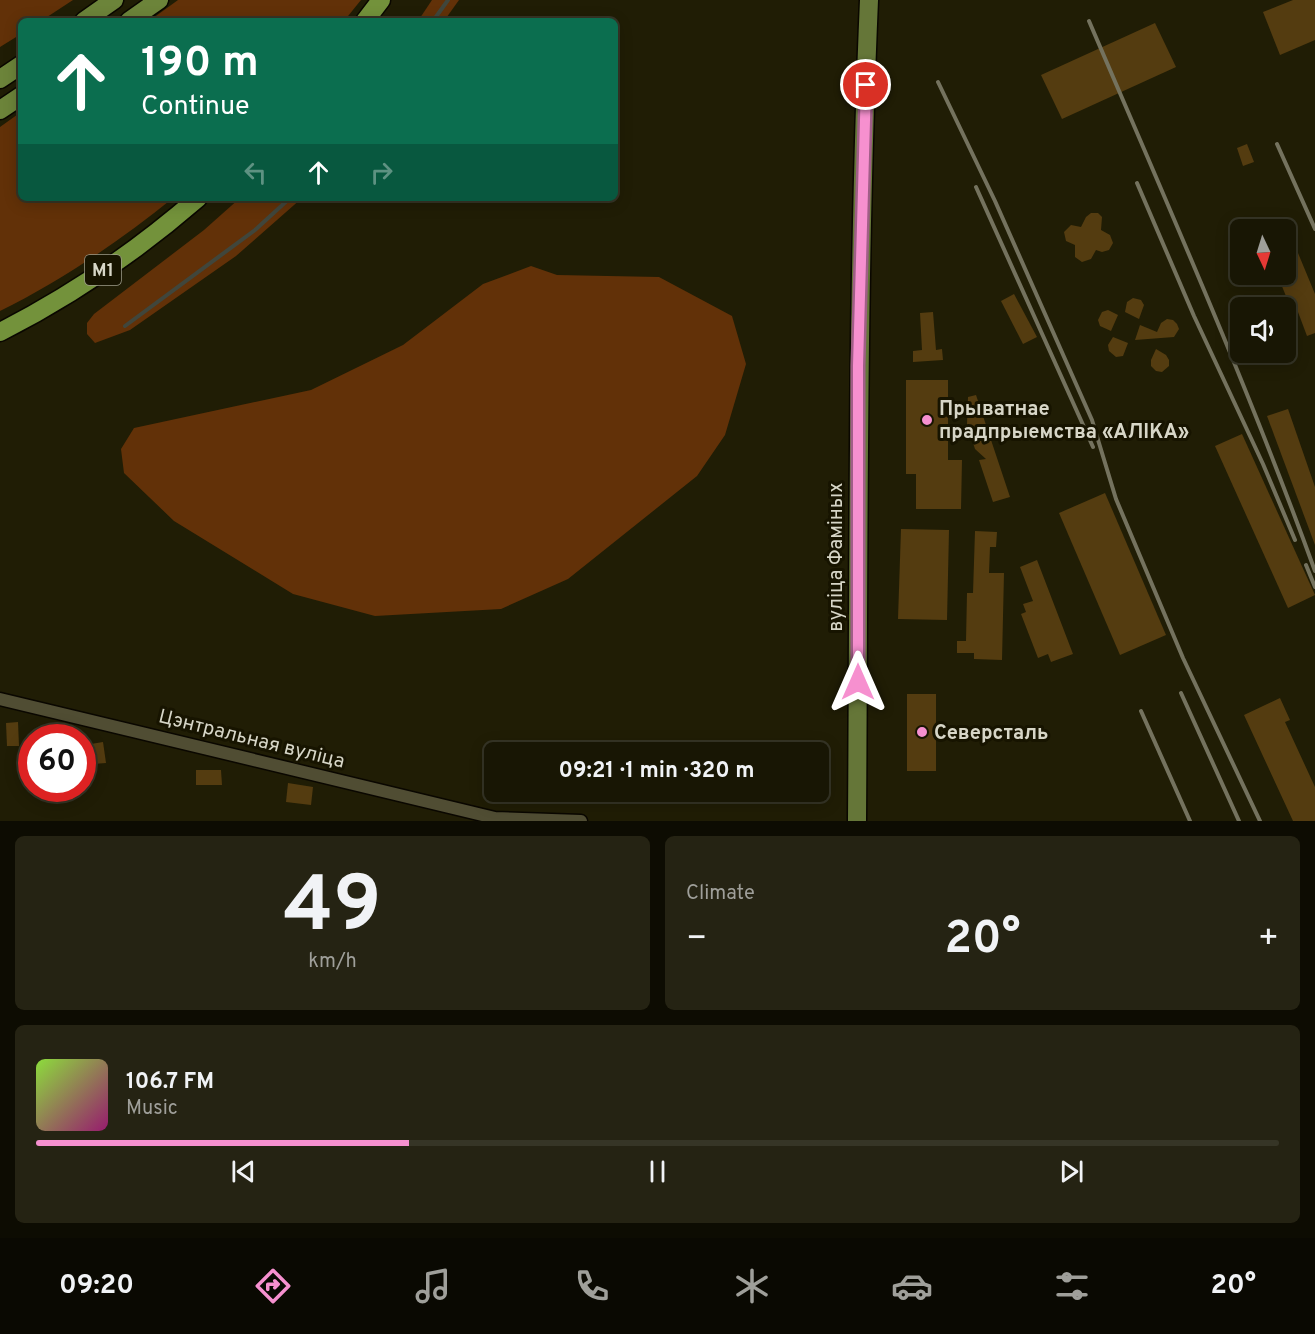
<!DOCTYPE html>
<meta charset="utf-8">
<style>
:root{--surface:#181604;--page:#252313;--text:#f1f3f6;--muted:#9f9f9a;--line:#363526;--accent:#f690cf}
body{margin:0;font-family:Overpass,sans-serif;background:var(--page);color:var(--text);height:100vh;display:flex;flex-direction:column;font-size:22px;white-space:nowrap}
*{box-sizing:border-box;margin:0}
p{font-size:20px;color:var(--muted)}
.icon{flex:none;width:33px;height:33px;fill:none;stroke:currentColor;stroke-width:2;stroke-linecap:round;stroke-linejoin:round}
.map{position:relative;height:821px;overflow:hidden}
.details{display:flex;flex-direction:column;gap:15px;padding:15px;background:#0d0c02;flex:1}
.details>*{flex:none}
.banner{position:absolute;left:18px;top:18px;width:600px;height:183px;border-radius:9px;box-shadow:0 3px 15px #0003,0 0 0 2px var(--line);background:#0b6e4f;color:#fff;overflow:hidden}
.needle{width:39px;rotate:176deg}
.fabs{position:absolute;left:1230px;top:219px;display:grid;gap:12px}
.fabs a{display:grid;place-items:center;width:66px;height:66px;border-radius:9px;background:var(--surface);box-shadow:0 3px 15px #0003,0 0 0 2px var(--line);font-size:30px}
.speed{position:absolute;left:18px;top:724px;display:flex;gap:12px;font-size:30px;font-weight:700;text-align:center}
.speed>*{display:grid;place-content:center;width:78px;height:78px;border-radius:50%;background:var(--surface);box-shadow:0 3px 15px #0003,0 0 0 2px var(--line);line-height:1}
.speed .limit{border:9px solid #d22;background:#fff;color:#111}
.pin{position:absolute;display:grid;place-items:center;width:51px;height:51px;color:#fff;margin:-26px;border:3px solid #fff;border-radius:50%;box-shadow:0 2px 6px #0007}
.me{position:absolute;width:66px;margin:-33px;rotate:0deg;stroke-linejoin:round;filter:drop-shadow(0 0 4px #0008)}
.turn{display:flex;align-items:center;gap:21px;height:126px;padding:0 24px;font-size:27px}
.turn .icon{width:78px;height:78px;stroke-width:2.5}
.turn b{display:block;font-size:42px;line-height:51px}
.lanes{display:flex;align-items:center;height:57px;padding:0 24px;background:#0003;justify-content:center;gap:30px;direction:ltr}
.lanes .off{opacity:.35}
.big{font-size:45px;font-weight:700;line-height:1.1}
.details .tile{flex:1;display:flex;flex-direction:column;justify-content:center;gap:9px;min-width:0;padding:0 21px;border-radius:9px;background:var(--page)}
.details .dial{align-items:center;gap:0}
.dial b{font-size:78px;line-height:1}
.song{display:flex;align-items:center;gap:18px}
.cover{width:72px;height:72px;border-radius:9px;background:linear-gradient(135deg,hsl(90 70% 55%),hsl(320 70% 35%))}
.played{height:6px;border-radius:3px;background:linear-gradient(90deg,var(--accent) 30%,var(--line) 30%)}
.keys{display:flex;justify-content:space-around;direction:ltr}
.heat{display:flex;justify-content:space-between;align-items:center;font-size:33px;direction:ltr}
.details .tiles{flex:1;display:grid;gap:15px;grid-template-columns:1fr 1fr}
.tile:last-child{grid-column:span 2}
.trip{position:absolute;left:484px;top:742px;width:345px;height:60px;border-radius:9px;background:var(--surface);box-shadow:0 3px 15px #0003,0 0 0 2px var(--line);font-weight:700;line-height:60px;text-align:center}
.tab-bar{display:flex;height:96px;justify-content:space-around;align-items:center;background:#0a0902;color:var(--muted)}
.tab-bar .icon{width:42px;height:42px}
.tab-bar .selected{color:var(--accent)}
.tab-bar b{font-size:27px;color:var(--text)}
.map>svg:first-child{display:block}
.green{fill:#623108}
.lines{fill:none;stroke-linecap:round;stroke-linejoin:round}
.stream{stroke:#40463c;stroke-width:4}
.building{fill:#543c10}
.minor-casing{stroke:#0a0700;stroke-width:15}
.primary-casing{stroke:#0a0700;stroke-width:21}
.trunk-casing{stroke:#0a0700;stroke-width:21}
.motorway-casing{stroke:#0a0700;stroke-width:21}
.minor{stroke:#504d33;stroke-width:12}
.primary{stroke:#657638;stroke-width:18}
.trunk{stroke:#6c843a;stroke-width:18}
.motorway{stroke:#73923b;stroke-width:18}
.rail{stroke:#74725e;stroke-width:4}
.route-casing{stroke:#a05e87;stroke-width:15}
.route{stroke:#f690cf;stroke-width:10}
.poi-dot{fill:#f690cf;stroke:#171400;stroke-width:2}
.labels{text-anchor:middle;stroke-width:6;stroke-linejoin:round;paint-order:stroke}
.shield{fill:#171400;stroke:#9d9c8b;stroke-width:1.5}
.shield-label{font-size:18px;font-weight:bold;fill:#d7d6c7}
.poi-label{font-size:20px;font-weight:bold;fill:#d7d6c7;stroke:#171400;text-anchor:start}
.street-label{font-size:20px;fill:#d7d6c7;stroke:#171400}
</style>
<div class="map">
<svg width="1315" height="821" viewBox="0 0 1315 821">
<rect width="100%" height="100%" fill="#201d05"/>
<g class="green">
<path d="M0,0h73l-32,21h-20v13l-21,13z"/>
<path d="M178,0h183l-17,21h-195z"/>
<path d="M432,0h27l-15,21h-26z"/>
<path d="M21,112v86h152c-53,43 -112,83 -173,113v-184z"/>
<path d="M240,198h62l-66,58 -106,74 -35,13 -8,-9v-11l7,-9 110,-84z"/>
<path d="M531,266l26,9 102,2 73,39 14,48 -21,71 -28,41 -129,103 -67,30 -126,7 -82,-22 -119,-73 -50,-48 -3,-24 13,-21 177,-38 92,-45 80,-61z"/>
</g>
<g class="lines">
<g class="stream">
<path d="M433,21l15,-21"/>
<path d="M125,326l130,-96 35,-32"/>
</g>
</g>
<g class="building">
<path d="M1293,0h22v40l-35,15 -17,-43z"/>
<path d="M1155,23l21,44 -114,52 -21,-44z"/>
<path d="M1247,144l7,18 -11,4 -6,-18z"/>
<path d="M1091,213h7l4,4 -1,13 9,5 3,8 -4,7 -7,2 -6,-2 -5,9 -9,3 -7,-5v-12l-9,-4 -2,-9 7,-7 10,2 5,-10z"/>
<path d="M1286,224l29,70v39l-8,3 -12,-32 -5,2 -13,-32h9z"/>
<path d="M1014,294l23,43 -14,7 -22,-43z"/>
<path d="M1133,298l8,2 3,5 -5,14 -14,-7 2,-10z"/>
<path d="M1108,310l10,5 -7,16 -11,-5 -2,-6 4,-8z"/>
<path d="M933,312l3,38 6,-1 1,11 -30,2v-11l9,-1 -2,-37z"/>
<path d="M1167,319l6,1 4,4 2,5 -5,8 -39,3 5,-15 17,7 4,-9z"/>
<path d="M1113,337l15,6 -5,13 -7,1 -7,-6 -1,-6z"/>
<path d="M1156,349l10,6 3,5v6l-7,6 -6,-1 -5,-5v-6z"/>
<path d="M906,380h42v80h14l-1,49h-45v-35h-10z"/>
<path d="M976,395l34,102 -17,5 -14,-42 7,-1 -11,-10 -8,-25 1,-27z"/>
<path d="M1288,409l27,78v58l-48,-129z"/>
<path d="M1242,434l73,161 -27,13 -73,-162z"/>
<path d="M1105,493l61,142 -46,20 -61,-142z"/>
<path d="M901,529l48,1 -2,90 -49,-1z"/>
<path d="M975,531l22,1 -1,15h-6l-1,26h15l-2,87 -28,-1v-6h-17v-12h9l1,-48h6z"/>
<path d="M1037,560l36,94 -22,8 -3,-8 -10,4 -17,-44 5,-2 -3,-8 10,-3 -13,-34z"/>
<rect x="907" y="694" width="29" height="77"/>
<path d="M1280,698l10,22 -5,2 30,65v34h-22l-49,-106z"/>
<path d="M18,722l1,24h-12l-1,-23z"/>
<path d="M103,742l3,21 -13,1 -2,-20z"/>
<path d="M196,770h25l1,15h-26z"/>
<path d="M288,783l25,4 -2,18 -25,-3z"/>
</g>
<g class="lines">
<g class="minor-casing">
<path id="minor" d="M0,699l495,119 86,3"/>
</g>
<g class="primary-casing">
<path id="primary" d="M857,821c2,-274 0,-547 12,-821"/>
</g>
<g class="trunk-casing">
<g id="trunk">
<path d="M84,21l30,-21"/>
<path d="M129,21l30,-21"/>
<path d="M0,79l21,-14"/>
<path d="M0,110l21,-14"/>
</g>
</g>
<g class="motorway-casing">
<g id="motorway">
<path d="M365,21l16,-21"/>
<path d="M0,332c71,-36 138,-82 198,-134"/>
</g>
</g>
<use href="#minor" class="minor"/>
<use href="#primary" class="primary"/>
<use href="#trunk" class="trunk"/>
<use href="#motorway" class="motorway"/>
<g class="rail">
<path d="M1089,21c78,182 158,363 226,550"/>
<path d="M938,82l57,119 97,219 24,79 67,159 77,163"/>
<path d="M1277,144l38,85"/>
<path d="M1137,183l57,133 69,148 32,76"/>
<path d="M976,187l117,260"/>
<path d="M1306,565l9,22"/>
<path d="M1181,693l58,128"/>
<path d="M1141,711l49,110"/>
</g>
</g>
<g class="lines">
<g class="route-casing">
<path id="route" d="M858,682v-316l8,-281"/>
</g>
<use href="#route" class="route"/>
</g>
<g class="poi-dot">
<circle cx="927" cy="420" r="6"/>
<circle cx="922" cy="732" r="6"/>
</g>
<g class="labels">
<rect class="shield" x="85" y="255" width="36" height="30" rx="4.5"/>
<g class="shield-label">
<text x="103" y="276">М1</text>
</g>
<g class="poi-label">
<text x="939" y="415">Прыватнае<tspan x="939" dy="23">прадпрыемства «АЛІКА»</tspan></text>
<text x="934" y="739">Северсталь</text>
</g>
<g class="street-label">
<text transform="translate(835 557) rotate(-90)" y="7">вуліца Фаміных</text>
<text transform="translate(252 738) rotate(14)" y="7">Цэнтральная вуліца</text>
</g>
</g>
</svg>
<div class="fabs">
<a><svg class="needle" viewBox="-14 -14 28 28"><path d="M0-13l5 13h-10z" fill="#e53935"/><path d="M0 13l5-13h-10z" fill="#9f9f9a"/></svg></a>
<a><svg class="icon" aria-label="sound" viewBox="0 0 24 24"><path d="M4 9h4l5-4v14l-5-4H4zM17 9q2 3 0 6"/></svg></a>
</div>
<div class="speed"><div class="limit">60</div></div>
<div class="pin" style="left:866px;top:85px;background:#d93025"><svg class="icon" aria-label="arrive" viewBox="0 0 24 24"><path d="M6 21V4h12l-3 4 3 4H6"/></svg></div>
<svg class="me" style="left:858px;top:682px" viewBox="-20 -20 40 40"><path d="M0-17L14 15 0 8-14 15z" fill="#f690cf" stroke="#fff" stroke-width="4"/></svg>
<div class="trip">09:21 · 1 min · 320 m</div>
<div class="banner">
<div class="turn"><svg class="icon" aria-label="ahead" viewBox="0 0 24 24"><path d="M12 20V5M6 11l6-6 6 6"/></svg><div><b>190 m</b>Continue</div></div>
<div class="lanes"><svg class="icon off" aria-label="left" viewBox="0 0 24 24"><path d="M17 20v-9H6M10 6l-5 5 5 5"/></svg><svg class="icon" aria-label="ahead" viewBox="0 0 24 24"><path d="M12 20V5M6 11l6-6 6 6"/></svg><svg class="icon off" aria-label="right" viewBox="0 0 24 24"><path d="M7 20v-9h11M14 6l5 5-5 5"/></svg></div>
</div>
</div>
<section class="details">
<div class="tiles">
<div class="tile dial"><b>49</b><p>km/h</p></div>
<div class="tile"><p>Climate</p>
<div class="heat"><a>−</a><b class="big">20°</b><a>+</a></div>
</div>
<div class="tile">
<div class="song"><i class="cover"></i><div><b>106.7 FM</b><p>Music</p></div></div>
<div class="played"></div>
<div class="keys"><svg class="icon" aria-label="previous" viewBox="0 0 24 24"><path d="M18 5L8 12l10 7zM5 5v14"/></svg><svg class="icon" aria-label="pause" viewBox="0 0 24 24"><path d="M8 5v14M16 5v14"/></svg><svg class="icon" aria-label="next" viewBox="0 0 24 24"><path d="M6 5l10 7-10 7zM19 5v14"/></svg></div>
</div>
</div>
</section>
<nav class="tab-bar">
<b>09:20</b>
<svg class="icon selected" aria-label="directions" viewBox="0 0 24 24"><path d="M12 3l9 9-9 9-9-9zM9 14v-3h6M13 9l2 2-2 2"/></svg>
<svg class="icon" aria-label="music" viewBox="0 0 24 24"><path d="M9 18V5l10-2v13"/><circle cx="6" cy="18" r="3"/><circle cx="16" cy="16" r="3"/></svg>
<svg class="icon" aria-label="phone" viewBox="0 0 24 24"><path d="M5 4h4l2 5-3 2q2 4 5 5l2-3 5 2v4C11 20 4 13 5 4z"/></svg>
<svg class="icon" aria-label="climate" viewBox="0 0 24 24"><path d="M12 3v18M4 7l16 10M4 17L20 7"/></svg>
<svg class="icon" aria-label="car" viewBox="0 0 24 24"><path d="M5 17H2v-5l4-1 3-4h7l3 4 3 1v5h-3M9 17h6M6 11h13"/><circle cx="7" cy="17" r="2"/><circle cx="17" cy="17" r="2"/></svg>
<svg class="icon" aria-label="filters" viewBox="0 0 24 24"><path d="M4 7h16M4 17h16"/><circle cx="9" cy="7" r="2"/><circle cx="15" cy="17" r="2"/></svg>
<b>20°</b>
</nav>
